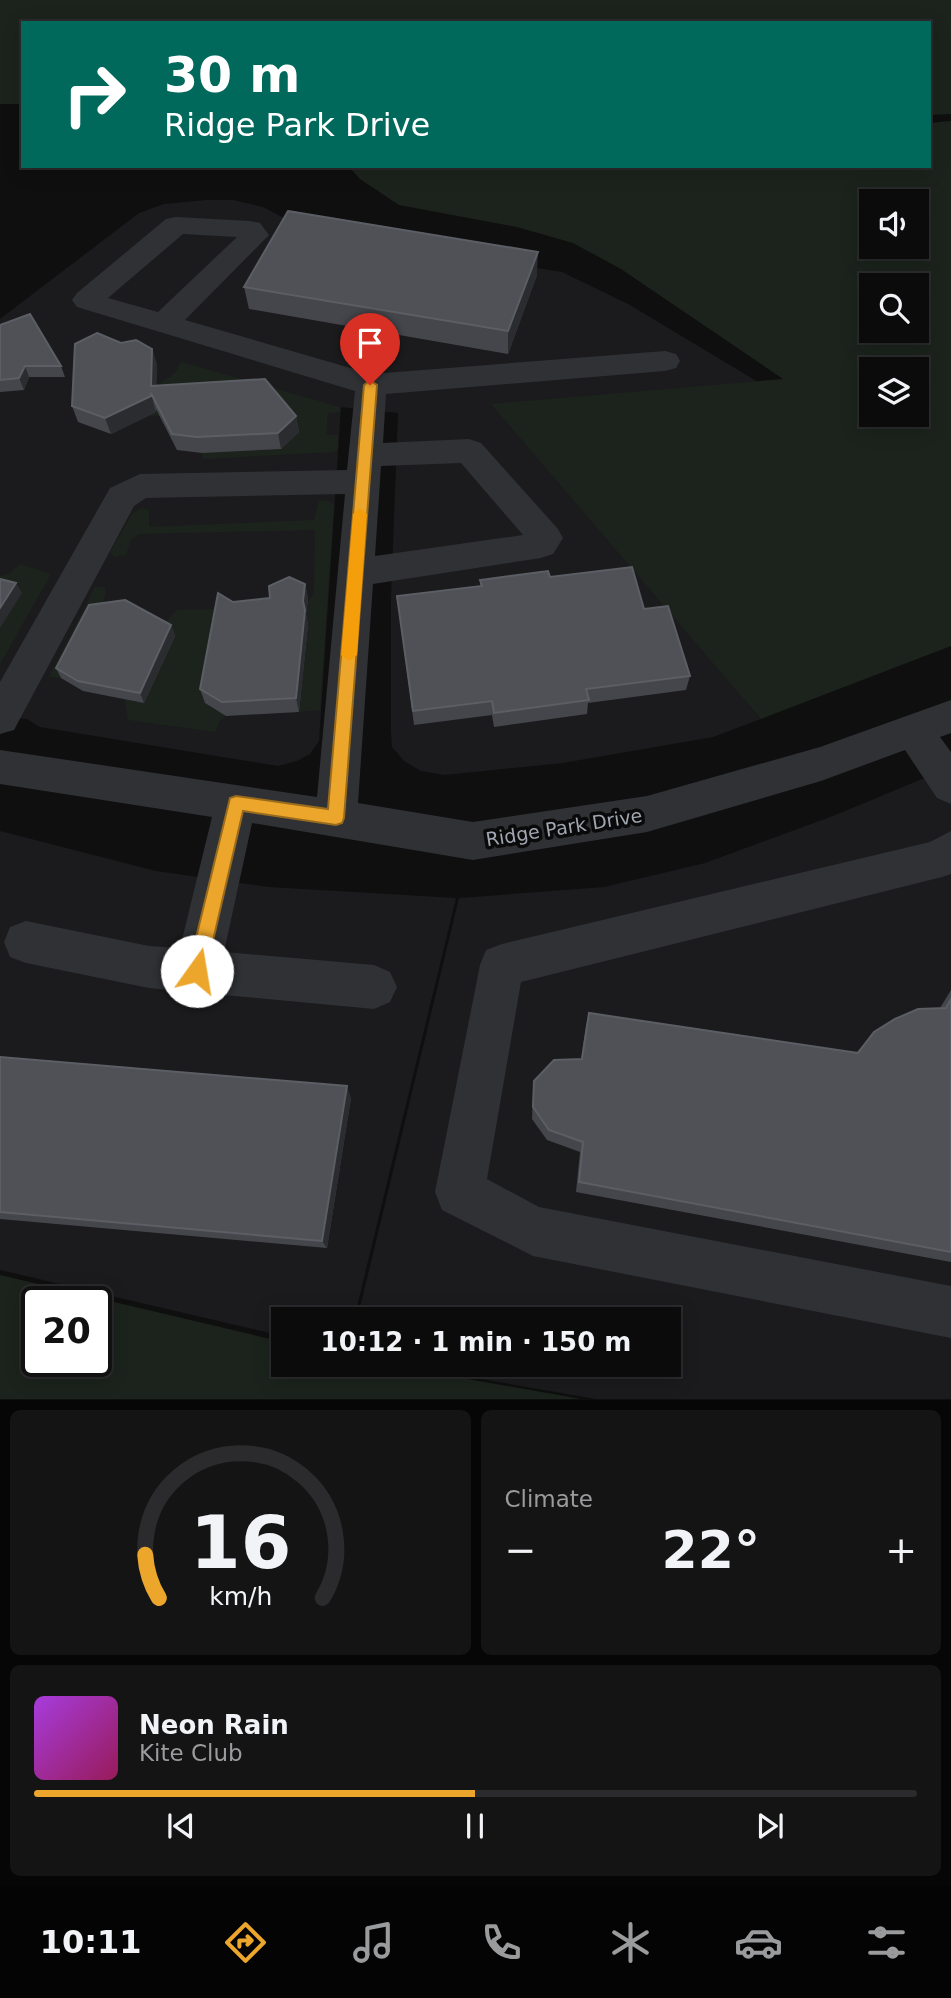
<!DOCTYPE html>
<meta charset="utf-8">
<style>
:root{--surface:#0b0b0c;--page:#141415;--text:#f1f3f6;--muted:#9a9b9d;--line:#2b2b2d;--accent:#eca62c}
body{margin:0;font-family:"DejaVu Sans",sans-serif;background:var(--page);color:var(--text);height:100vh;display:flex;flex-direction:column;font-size:26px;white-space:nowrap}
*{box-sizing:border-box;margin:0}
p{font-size:23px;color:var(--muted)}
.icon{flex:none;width:38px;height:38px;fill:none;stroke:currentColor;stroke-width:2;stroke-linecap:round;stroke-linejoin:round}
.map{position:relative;height:1400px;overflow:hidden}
.drawer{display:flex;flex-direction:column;gap:10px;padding:10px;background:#060607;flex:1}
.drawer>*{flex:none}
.top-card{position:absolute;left:21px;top:21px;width:910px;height:147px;border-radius:0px;box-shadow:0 4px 18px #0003,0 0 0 2px var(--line);background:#00695c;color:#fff;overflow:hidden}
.buttons{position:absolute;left:859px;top:189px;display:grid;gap:14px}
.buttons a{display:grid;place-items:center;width:70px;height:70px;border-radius:0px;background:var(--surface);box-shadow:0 4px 18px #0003,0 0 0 2px var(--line);font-size:35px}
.speed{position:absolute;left:21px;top:1286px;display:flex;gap:14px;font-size:35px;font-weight:700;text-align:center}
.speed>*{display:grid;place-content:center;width:91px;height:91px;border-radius:50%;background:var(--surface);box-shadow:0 4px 18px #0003,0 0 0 2px var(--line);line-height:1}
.speed .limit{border:4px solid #111;border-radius:10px;background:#fff;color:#111}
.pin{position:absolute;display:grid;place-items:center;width:60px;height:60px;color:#fff;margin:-72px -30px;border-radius:50% 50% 50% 0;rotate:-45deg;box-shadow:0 0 7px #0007}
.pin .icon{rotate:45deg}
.me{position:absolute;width:77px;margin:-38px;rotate:13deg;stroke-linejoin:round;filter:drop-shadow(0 0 5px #0008)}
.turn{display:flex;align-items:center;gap:24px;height:147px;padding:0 28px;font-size:32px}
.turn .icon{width:91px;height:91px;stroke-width:2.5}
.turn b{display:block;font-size:49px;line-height:60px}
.big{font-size:52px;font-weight:800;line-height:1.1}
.drawer .card{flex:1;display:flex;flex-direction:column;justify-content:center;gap:10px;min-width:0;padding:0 24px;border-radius:10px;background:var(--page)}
.drawer .dial{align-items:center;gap:0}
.dial svg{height:182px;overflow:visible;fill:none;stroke:var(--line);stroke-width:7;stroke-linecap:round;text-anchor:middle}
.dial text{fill:var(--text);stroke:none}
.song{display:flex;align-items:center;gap:21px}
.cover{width:84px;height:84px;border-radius:10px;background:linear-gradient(135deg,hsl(280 70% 55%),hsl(330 70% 35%))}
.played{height:7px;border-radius:4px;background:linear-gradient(90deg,var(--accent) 50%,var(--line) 50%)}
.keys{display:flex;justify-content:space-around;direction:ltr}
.heat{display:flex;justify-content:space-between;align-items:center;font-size:38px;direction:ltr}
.drawer .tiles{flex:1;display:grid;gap:10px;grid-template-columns:1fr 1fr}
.card:last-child{grid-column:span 2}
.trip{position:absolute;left:271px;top:1307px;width:410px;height:70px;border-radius:0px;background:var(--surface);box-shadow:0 4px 18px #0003,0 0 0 2px var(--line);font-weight:800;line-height:70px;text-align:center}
.menu{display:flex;height:112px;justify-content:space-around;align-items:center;background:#040405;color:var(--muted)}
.menu .icon{width:49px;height:49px}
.menu .on{color:var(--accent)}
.menu b{font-size:32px;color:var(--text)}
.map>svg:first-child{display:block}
.built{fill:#1b1b1d}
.green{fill:#1c231c;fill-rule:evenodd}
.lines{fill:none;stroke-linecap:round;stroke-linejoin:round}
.minor{fill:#303135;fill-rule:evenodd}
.wall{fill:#45464b}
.shaded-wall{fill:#2b2c2f}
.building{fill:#4f5156;stroke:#5b5e64;stroke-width:2}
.route{fill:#eca62c;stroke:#996c1d;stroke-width:2}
.slow{fill:#f59e0b}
.labels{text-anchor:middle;stroke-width:7;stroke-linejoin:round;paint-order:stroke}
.street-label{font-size:19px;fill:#a0a6b1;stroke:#0a0a0b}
</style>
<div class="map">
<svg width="951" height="1400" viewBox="0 0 951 1400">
<rect width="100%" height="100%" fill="#0f0f10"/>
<g class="built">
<path d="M206,200h27l30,7 46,24 253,41 68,33 128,77 -43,281 46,56 -48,18 -150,26 -119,12 -23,-4 -17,-10 -12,-14 -1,-15v-134l7,-185 -57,-6 -22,334 -9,13 -13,7 -19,5 -238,-39 -13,-8 -27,-2v-398l139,-106 25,-9z"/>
<path d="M951,767v632h-355l-195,-34h267v-45h-311l102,-422 145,-11 101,-24 128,-47z"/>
<path d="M0,831l156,40 113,16 187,11 -102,421 -70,1 -1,16 -283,-66z"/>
</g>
<g class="green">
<path d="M0,0h951v114l-22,1v-92h-906v81h-23z"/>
<path d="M951,121v525l-190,73 -270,-315 292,-25 -162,-110 -48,-26 -56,-16 -118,-22 -39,-26 -12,-13h581v-43zM872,201h45v46h-45zM872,285h45v46h-45zM872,369h45v46h-45z"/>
<path d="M181,362l159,45v5l-12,1 -2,22h12v14l-4,3 -131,7 -1,-6 -42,-37h-11l6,-4 1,-26 19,-13z"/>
<path d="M319,501h9l6,4 -14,205 -21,2 9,-87c-3,-11 -3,-23 6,-31l1,-64 -176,4 -8,6 -5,15 -12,2 -4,-5 22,-38 9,-6 8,2v17l165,-7z"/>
<path d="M20,564l31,10 -51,90v-88l9,-2z"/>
<path d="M298,584l5,3 -6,7 -5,-2 -19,9v12l-36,4 -8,-4h-8l-11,9 2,8 5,4 -12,69 21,13 -7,6 -4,10 -87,-12 -3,-21 19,4 24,-53 -3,-2 3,-16 -8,-4 17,-18 81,-2 25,-22z"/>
<path d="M95,587h9l2,3 -6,25 -6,1 -33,62 -12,-1z"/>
<path d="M0,1275l283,67 1,23h105l192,34h-581zM37,1302h59v60h-59z"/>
</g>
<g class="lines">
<g class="minor">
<path d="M176,217l74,4 10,2 9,12 -84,85 186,54 294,-23 11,3 4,7 -4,7 -11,3 -279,23 -3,49 86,-4 12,4 77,86 5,9 -10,16 -12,4 -168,26 -15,219 115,19 174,-26 173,-49 131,-47v33l-11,4 11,15v52l-14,-6 -32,-48 -84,31 -174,51 -174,28 -221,-37 -28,129 150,13 16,7 7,15 -7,15 -16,7 -225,-21 -123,-25 -16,-6 -6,-15 6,-15 16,-6 123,25 31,2 32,-131 -212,-33v-34l317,47 28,-303 -199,4 -12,8 -120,224 -14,4v-52l110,-194 30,-14 207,-4 8,-79 -278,-84 -5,-7 5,-7 89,-74zM183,234l54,3 -79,75 -50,-14zM461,463l62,72 -148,21 6,-90z"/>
<path d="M951,831v43l-9,3 -421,105 -34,197 52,28 412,79v52l-418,-82 -91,-46 -7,-18 45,-227 6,-15 16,-6 428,-102z"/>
</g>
</g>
<g class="wall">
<path d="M537,275l-29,79 -259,-45 -5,-22z"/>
<path d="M0,325l61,41 4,11h-36l-5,13 -24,2z"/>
<path d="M121,343l31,6 5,16 -1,21 140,30 3,16 -18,17 -79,4 -25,-3 -21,-41v3l-45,22 -33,-12 -6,-16z"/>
<path d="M550,577l94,32 46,67 -4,14 -98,13 -1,11 -93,13 -2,-12 -78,10 -17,-129 83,-10v-6z"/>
<path d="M305,584l3,15 -2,15 2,11 -9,87 -73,4 -21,-13 -5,-14 33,-87 37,-4z"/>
<path d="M171,625l4,11 -31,67 -61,-12 -22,-13 -5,-10z"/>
<path d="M951,990v272l-375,-70 4,-40 -33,-12 -15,-21 1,-27 1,-11 47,-22 5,-33 3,-13 267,40 18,-21 66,-24z"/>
<path d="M0,1057l351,41 -24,150 -327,-29z"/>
</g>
<g class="shaded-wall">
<path d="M538,252l-1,23 -29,79v-23z"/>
<path d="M152,349l5,16 -1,37 -5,-16z"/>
<path d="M25,366l4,11 -5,13 -5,-12z"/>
<path d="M151,393l5,19 -45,22 -6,-16z"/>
<path d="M296,416l3,16 -18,17 -3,-16z"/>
<path d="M16,583l6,10 -22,35v-20z"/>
<path d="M305,584l3,15 -2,15 2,11 -9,87 -3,-14z"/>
<path d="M171,625l4,11 -31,67 -4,-10z"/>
<path d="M347,1086l4,12 -24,150 -5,-7z"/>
</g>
<g class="building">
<path d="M288,211l250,41 -30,79 -264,-44z"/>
<path d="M30,314l31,52h-36l-6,12 -19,2v-55z"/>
<path d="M97,333l24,10 15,-3 16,9 -1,37 114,-7 31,37 -18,17 -81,4 -25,-3 -21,-41v3l-46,22 -33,-12 3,-62z"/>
<path d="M632,567l12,42 24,-3 22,70 -104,13 3,11 -95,13 -2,-12 -79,10 -16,-115 85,-10 -2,-6 68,-9 2,6z"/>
<path d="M289,577l16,7 -2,17 2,9 -9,88 -74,4 -22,-13 18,-96 15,9 37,-4 -1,-12z"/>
<path d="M0,579l16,4 -16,25z"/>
<path d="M125,600l46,25 -31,68 -62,-12 -22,-13 33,-63z"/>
<path d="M951,999v253l-372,-70 4,-40 -34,-12 -16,-23 1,-26 20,-21 28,-1 7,-46 269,40 16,-21 21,-13 23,-10 28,-1z"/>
<path d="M0,1057l347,29 -25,155 -322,-29z"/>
</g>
<path class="route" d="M370,380l7,5 -33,433 -2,5 -6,2 -93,-14 -37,160 -2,7 -7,2 -6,-2 -3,-7 42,-173 6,-2 92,13 36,-424z"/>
<path class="slow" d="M360,508l7,6 -10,141 -8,6 -8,-6 12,-141z"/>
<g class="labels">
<g class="street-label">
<text transform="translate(564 827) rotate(-9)" y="7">Ridge Park Drive</text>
</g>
</g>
</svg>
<div class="buttons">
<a><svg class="icon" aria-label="sound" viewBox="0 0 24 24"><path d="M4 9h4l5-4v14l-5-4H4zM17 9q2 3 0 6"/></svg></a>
<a><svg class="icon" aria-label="search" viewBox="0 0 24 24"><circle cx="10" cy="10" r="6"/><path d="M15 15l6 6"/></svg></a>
<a><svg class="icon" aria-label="layers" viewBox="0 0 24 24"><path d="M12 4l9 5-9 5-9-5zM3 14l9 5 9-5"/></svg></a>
</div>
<div class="speed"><div class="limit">20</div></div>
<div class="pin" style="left:370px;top:385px;background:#d93025"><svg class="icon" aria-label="arrive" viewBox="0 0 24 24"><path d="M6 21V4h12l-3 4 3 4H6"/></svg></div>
<svg class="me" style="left:197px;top:971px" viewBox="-20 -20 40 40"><circle r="19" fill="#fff"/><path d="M0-13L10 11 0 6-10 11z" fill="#eca62c"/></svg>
<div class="trip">10:12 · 1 min · 150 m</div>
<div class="top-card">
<div class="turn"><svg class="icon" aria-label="right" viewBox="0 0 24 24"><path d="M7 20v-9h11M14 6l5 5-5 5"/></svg><div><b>30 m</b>Ridge Park Drive</div></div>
</div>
</div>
<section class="drawer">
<div class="tiles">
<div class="card dial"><svg viewBox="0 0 100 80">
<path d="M14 69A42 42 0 1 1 86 69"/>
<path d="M14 69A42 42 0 0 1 8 50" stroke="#eca62c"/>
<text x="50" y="56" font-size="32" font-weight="700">16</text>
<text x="50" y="72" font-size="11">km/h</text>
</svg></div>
<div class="card"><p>Climate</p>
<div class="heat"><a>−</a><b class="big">22°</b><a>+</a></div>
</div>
<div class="card">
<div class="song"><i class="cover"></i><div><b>Neon Rain</b><p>Kite Club</p></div></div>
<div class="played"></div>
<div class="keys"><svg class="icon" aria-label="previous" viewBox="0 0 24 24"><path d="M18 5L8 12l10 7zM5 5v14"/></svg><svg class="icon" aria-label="pause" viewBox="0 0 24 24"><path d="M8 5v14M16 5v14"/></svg><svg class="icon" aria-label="next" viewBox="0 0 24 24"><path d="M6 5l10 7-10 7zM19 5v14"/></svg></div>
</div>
</div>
</section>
<nav class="menu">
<b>10:11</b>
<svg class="icon on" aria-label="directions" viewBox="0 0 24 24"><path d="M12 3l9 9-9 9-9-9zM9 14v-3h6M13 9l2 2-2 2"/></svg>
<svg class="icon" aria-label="music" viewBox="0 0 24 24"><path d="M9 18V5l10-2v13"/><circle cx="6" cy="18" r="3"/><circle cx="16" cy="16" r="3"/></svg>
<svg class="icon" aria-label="phone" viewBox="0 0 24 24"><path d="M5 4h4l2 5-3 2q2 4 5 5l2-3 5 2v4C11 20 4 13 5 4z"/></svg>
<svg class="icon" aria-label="climate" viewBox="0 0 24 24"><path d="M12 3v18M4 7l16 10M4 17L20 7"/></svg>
<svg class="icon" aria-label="car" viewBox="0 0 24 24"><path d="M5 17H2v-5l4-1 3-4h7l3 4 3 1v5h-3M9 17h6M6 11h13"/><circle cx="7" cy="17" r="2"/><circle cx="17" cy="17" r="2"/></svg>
<svg class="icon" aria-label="filters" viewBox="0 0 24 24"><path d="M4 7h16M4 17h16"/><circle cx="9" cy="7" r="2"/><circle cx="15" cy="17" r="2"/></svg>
</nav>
